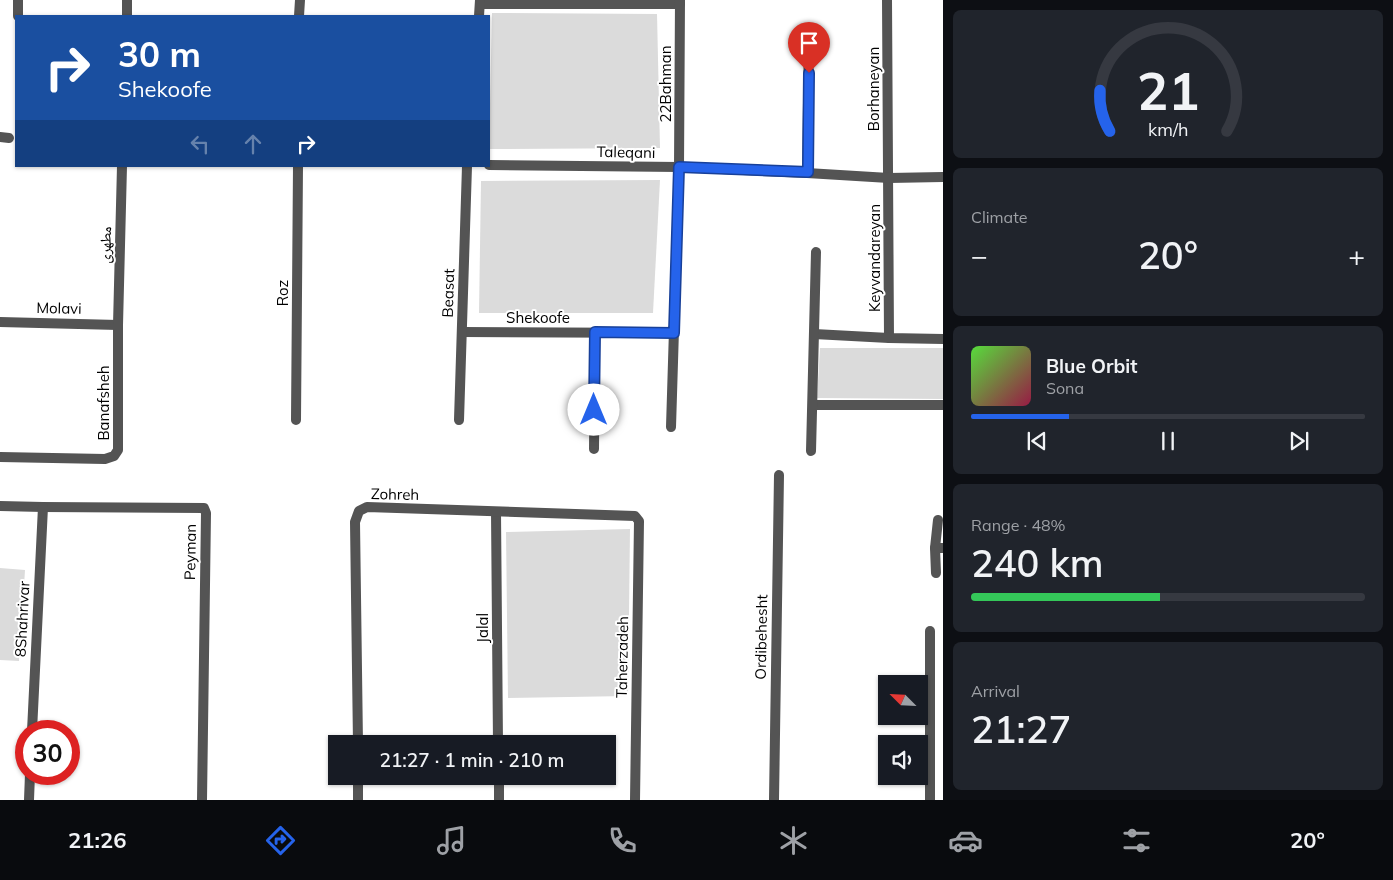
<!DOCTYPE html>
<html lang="en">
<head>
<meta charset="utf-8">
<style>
  :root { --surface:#171b24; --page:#20242c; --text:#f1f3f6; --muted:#9ea1a6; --line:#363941; --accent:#2563eb }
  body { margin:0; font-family:Mulish,"Noto Naskh Arabic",sans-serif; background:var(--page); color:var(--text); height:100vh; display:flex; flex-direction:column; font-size:19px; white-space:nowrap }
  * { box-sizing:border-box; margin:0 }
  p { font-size:16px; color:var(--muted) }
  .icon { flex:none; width:28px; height:28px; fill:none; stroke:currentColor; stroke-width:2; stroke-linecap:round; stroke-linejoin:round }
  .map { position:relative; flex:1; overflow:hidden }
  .details { display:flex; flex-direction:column; gap:10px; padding:10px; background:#0d0f14; width:450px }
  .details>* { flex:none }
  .banner { position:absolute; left:15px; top:15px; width:475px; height:152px; border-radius:0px; box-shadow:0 1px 4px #0004; background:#1a4fa0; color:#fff; overflow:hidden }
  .needle { width:32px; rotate:294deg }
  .fabs { position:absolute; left:878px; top:675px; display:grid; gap:10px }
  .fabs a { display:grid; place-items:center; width:50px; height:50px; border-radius:0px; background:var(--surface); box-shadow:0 1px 4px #0004; font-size:25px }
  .speed { position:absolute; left:15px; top:720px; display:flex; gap:10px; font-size:25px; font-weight:700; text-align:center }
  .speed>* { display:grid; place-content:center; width:65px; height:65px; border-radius:50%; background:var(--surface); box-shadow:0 1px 4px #0004; line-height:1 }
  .speed .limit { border:8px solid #d22; background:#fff; color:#111 }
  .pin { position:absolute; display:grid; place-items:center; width:42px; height:42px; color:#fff; margin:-51px -21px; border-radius:50% 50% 50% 0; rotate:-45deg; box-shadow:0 0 5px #0007 }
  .pin .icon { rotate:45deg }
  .me { position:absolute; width:55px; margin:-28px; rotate:0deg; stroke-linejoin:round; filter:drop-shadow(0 0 4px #0008) }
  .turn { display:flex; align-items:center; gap:18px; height:105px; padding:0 20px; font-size:22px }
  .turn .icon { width:65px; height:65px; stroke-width:2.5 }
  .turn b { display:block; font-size:35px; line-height:42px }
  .lanes { display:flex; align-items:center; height:48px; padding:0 20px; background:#0003; justify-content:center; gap:25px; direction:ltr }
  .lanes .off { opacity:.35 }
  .big { font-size:38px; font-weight:600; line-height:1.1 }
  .details .widget { flex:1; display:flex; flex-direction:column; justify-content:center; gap:8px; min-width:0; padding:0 18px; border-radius:8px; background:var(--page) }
  .details .dial { align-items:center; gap:0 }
  .dial svg { height:130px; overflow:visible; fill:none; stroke:var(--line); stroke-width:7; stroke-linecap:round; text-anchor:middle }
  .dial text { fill:var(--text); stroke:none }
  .song { display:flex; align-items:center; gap:15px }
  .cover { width:60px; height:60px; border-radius:8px; background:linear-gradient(135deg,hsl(110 70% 55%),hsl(340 70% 35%)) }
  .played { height:5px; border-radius:2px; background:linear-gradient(90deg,var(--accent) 25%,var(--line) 25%) }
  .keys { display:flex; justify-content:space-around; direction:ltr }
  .heat { display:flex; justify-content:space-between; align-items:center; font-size:28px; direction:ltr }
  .charge { height:8px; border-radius:4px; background:linear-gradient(90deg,#34c759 48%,var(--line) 0) }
  .trip { position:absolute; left:328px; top:735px; width:288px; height:50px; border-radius:0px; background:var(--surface); box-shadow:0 1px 4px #0004; font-weight:600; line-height:50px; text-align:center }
  .tabs { display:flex; height:80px; justify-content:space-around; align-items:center; background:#090b0e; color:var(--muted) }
  .tabs .icon { width:35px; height:35px }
  .tabs .active { color:var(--accent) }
  .tabs b { font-size:22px; color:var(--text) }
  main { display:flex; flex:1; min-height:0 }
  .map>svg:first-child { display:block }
  .green { fill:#dbdbdb }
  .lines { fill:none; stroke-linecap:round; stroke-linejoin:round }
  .minor { stroke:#545454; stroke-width:10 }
  .route-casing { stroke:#184099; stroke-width:12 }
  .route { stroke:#2563eb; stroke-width:9 }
  .labels { text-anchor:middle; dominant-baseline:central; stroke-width:4; stroke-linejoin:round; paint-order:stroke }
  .street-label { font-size:15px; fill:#000; stroke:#fff }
</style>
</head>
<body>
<main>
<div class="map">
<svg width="943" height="800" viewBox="0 0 943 800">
  <rect width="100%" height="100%" fill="#fff"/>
  <g class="green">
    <polygon points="492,13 657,14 660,148 489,149"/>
    <polygon points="660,180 653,313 479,313 481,181"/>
    <polygon points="820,348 943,348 943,399 817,398"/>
    <polygon points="630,529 628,696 508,698 506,532"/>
    <polygon points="0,568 25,570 19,661 0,660"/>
  </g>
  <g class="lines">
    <g class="minor">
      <polyline points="887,0 889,338"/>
      <polyline points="480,4 680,4"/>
      <polyline points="18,16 18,0"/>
      <polyline points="127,16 127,0"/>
      <polyline points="299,16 300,0"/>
      <polyline points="479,16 480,0"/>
      <polyline points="0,137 9,138"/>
      <polyline points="489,165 679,167 807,173 889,178 943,177"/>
      <polyline points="807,173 809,33"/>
      <polyline points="0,322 118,325"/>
      <polyline points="462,332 674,333"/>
      <polyline points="814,334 889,338 943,339"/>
      <polyline points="813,405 943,405"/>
      <polyline points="296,420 298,166"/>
      <polyline points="459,420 467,166"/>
      <polyline points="671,427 679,167 680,0"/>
      <polyline points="594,449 595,332"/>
      <polyline points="811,451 816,252"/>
      <polyline points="0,457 105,459 114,456 118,450 118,325 122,166"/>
      <polyline points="0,506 43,507 204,508 206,513 202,800"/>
      <polyline points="496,512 498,744"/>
      <polyline points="938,520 935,548 943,548"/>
      <polyline points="935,548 936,573"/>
      <polyline points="32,731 43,507"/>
      <polyline points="358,744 355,522 359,511 367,507 635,516 639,521 635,800"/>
      <polyline points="358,776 358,800"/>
      <polyline points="499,776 499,800"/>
      <polyline points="29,800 30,774"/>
      <polyline points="774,800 779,475"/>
      <polyline points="930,800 930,631"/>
    </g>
  </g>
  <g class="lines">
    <g class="route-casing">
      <polyline id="route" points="594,410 595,332 674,333 679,167 808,172 809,73"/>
    </g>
    <use href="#route" class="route"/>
  </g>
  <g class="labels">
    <g class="street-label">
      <text transform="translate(665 84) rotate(-90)">22Bahman</text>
      <text transform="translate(873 89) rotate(-90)">Borhaneyan</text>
      <text transform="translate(626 152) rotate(1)">Taleqani</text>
      <text transform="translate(105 245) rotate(-88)">مطهری</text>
      <text transform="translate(874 258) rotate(-90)">Keyvandareyan</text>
      <text transform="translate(282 293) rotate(-90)">Roz</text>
      <text transform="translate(448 293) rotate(-88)">Beasat</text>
      <text transform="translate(59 308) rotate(1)">Molavi</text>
      <text x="538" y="317">Shekoofe</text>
      <text transform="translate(103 403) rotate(-90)">Banafsheh</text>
      <text transform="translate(395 494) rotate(1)">Zohreh</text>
      <text transform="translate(190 552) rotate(-89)">Peyman</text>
      <text transform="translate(22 619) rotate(-87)">8Shahrivar</text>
      <text transform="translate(482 628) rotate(-90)">Jalal</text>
      <text transform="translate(761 637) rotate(-89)">Ordibehesht</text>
      <text transform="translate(622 657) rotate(-89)">Taherzadeh</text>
    </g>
  </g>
</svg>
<div class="fabs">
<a><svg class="needle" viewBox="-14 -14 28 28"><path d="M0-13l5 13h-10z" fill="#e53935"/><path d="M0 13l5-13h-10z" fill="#9ea1a6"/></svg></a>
<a><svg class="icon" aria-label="sound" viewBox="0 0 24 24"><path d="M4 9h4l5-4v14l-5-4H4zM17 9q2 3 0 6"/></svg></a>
</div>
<div class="speed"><div class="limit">30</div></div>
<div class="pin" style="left:809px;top:73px;background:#d93025"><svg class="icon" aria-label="arrive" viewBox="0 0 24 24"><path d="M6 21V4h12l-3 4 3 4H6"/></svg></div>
<svg class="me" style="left:594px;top:410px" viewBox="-20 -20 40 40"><circle r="19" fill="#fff"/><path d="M0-13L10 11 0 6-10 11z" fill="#2563eb"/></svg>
<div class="trip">21:27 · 1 min · 210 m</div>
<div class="banner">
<div class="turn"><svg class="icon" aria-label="right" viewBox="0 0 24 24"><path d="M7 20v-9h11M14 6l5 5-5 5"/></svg><div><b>30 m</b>Shekoofe</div></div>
<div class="lanes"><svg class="icon off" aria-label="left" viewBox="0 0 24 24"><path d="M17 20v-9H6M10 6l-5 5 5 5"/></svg><svg class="icon off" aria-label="ahead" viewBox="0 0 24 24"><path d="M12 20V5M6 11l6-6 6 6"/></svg><svg class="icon" aria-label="right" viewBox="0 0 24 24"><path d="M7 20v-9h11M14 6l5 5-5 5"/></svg></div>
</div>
</div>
<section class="details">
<div class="widget dial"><svg viewBox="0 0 100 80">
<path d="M14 69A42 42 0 1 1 86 69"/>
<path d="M14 69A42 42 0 0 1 8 44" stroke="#2563eb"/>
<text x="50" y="56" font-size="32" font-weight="700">21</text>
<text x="50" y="72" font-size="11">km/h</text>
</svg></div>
<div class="widget"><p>Climate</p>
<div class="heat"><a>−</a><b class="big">20°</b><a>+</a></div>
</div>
<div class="widget">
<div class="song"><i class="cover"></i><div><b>Blue Orbit</b><p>Sona</p></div></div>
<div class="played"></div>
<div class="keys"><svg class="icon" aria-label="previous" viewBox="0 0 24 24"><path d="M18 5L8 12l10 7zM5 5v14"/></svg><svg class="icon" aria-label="pause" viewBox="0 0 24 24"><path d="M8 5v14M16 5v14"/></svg><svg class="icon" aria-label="next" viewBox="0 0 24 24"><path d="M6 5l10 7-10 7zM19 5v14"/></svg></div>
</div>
<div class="widget"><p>Range · 48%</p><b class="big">240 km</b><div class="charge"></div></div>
<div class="widget"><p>Arrival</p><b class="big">21:27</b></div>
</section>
</main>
<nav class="tabs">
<b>21:26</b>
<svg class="icon active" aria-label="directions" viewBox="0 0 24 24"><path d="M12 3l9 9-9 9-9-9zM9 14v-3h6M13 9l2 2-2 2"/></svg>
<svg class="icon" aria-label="music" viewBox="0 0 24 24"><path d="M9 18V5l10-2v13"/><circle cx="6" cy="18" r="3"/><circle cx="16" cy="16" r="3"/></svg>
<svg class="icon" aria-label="phone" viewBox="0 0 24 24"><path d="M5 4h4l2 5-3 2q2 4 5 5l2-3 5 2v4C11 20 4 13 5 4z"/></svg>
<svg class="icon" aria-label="climate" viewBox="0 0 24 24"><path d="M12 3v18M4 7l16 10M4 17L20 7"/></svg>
<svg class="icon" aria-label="car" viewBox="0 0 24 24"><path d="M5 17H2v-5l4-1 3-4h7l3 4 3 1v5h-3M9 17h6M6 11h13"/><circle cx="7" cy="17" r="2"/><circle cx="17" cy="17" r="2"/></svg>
<svg class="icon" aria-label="filters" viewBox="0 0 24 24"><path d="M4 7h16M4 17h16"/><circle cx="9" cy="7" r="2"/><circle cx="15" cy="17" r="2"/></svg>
<b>20°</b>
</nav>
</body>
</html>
